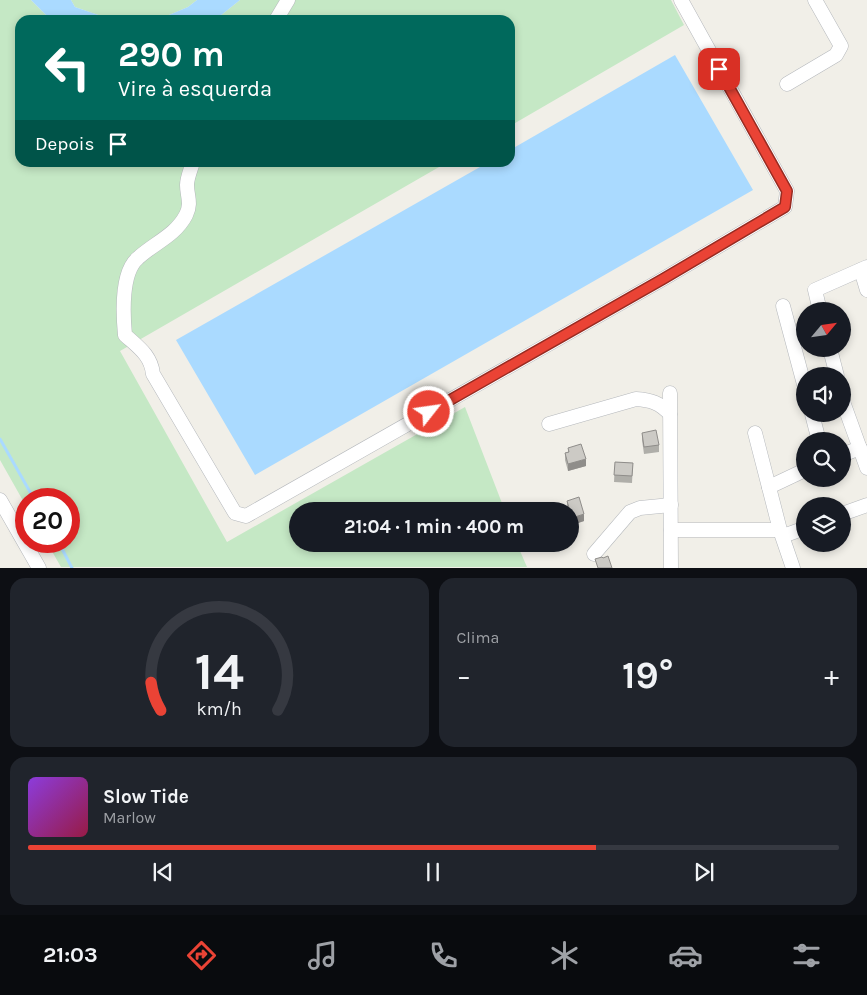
<!DOCTYPE html>
<html lang="pt">
<head>
<meta charset="utf-8">
<style>
  :root { --surface:#171b24; --page:#20242c; --text:#f1f3f6; --muted:#9ea1a6; --line:#363941; --accent:#ea4335 }
  body { margin:0; font-family:Karla,sans-serif; background:var(--page); color:var(--text); height:100vh; display:flex; flex-direction:column; font-size:19px; white-space:nowrap }
  * { box-sizing:border-box; margin:0 }
  p { font-size:16px; color:var(--muted) }
  .icon { flex:none; width:28px; height:28px; fill:none; stroke:currentColor; stroke-width:2; stroke-linecap:round; stroke-linejoin:round }
  .map { position:relative; height:568px; overflow:hidden }
  .drawer { display:flex; flex-direction:column; gap:10px; padding:10px; background:#0d0f14; flex:1 }
  .drawer>* { flex:none }
  .hud { position:absolute; left:15px; top:15px; width:500px; height:152px; border-radius:15px; box-shadow:0 2px 8px #0003; background:#00695c; color:#fff; overflow:hidden }
  .needle { width:32px; rotate:61deg }
  .controls { position:absolute; left:796px; top:302px; display:grid; gap:10px }
  .controls a { display:grid; place-items:center; width:55px; height:55px; border-radius:50%; background:var(--surface); box-shadow:0 2px 8px #0003; font-size:25px }
  .speed { position:absolute; left:15px; top:488px; display:flex; gap:10px; font-size:25px; font-weight:700; text-align:center }
  .speed>* { display:grid; place-content:center; width:65px; height:65px; border-radius:50%; background:var(--surface); box-shadow:0 2px 8px #0003; line-height:1 }
  .speed .limit { border:8px solid #d22; background:#fff; color:#111 }
  .pin { position:absolute; display:grid; place-items:center; width:42px; height:42px; color:#fff; margin:-21px; border-radius:10px; box-shadow:0 2px 8px #0006 }
  .me { position:absolute; width:55px; margin:-28px; rotate:60deg; stroke-linejoin:round; filter:drop-shadow(0 0 4px #0008) }
  .turn { display:flex; align-items:center; gap:18px; height:105px; padding:0 20px; font-size:22px }
  .turn .icon { width:65px; height:65px; stroke-width:2.5 }
  .turn b { display:block; font-size:35px; line-height:42px }
  .then { display:flex; align-items:center; height:48px; padding:0 20px; background:#0003; gap:10px; font-size:19px }
  .big { font-size:38px; font-weight:700; line-height:1.1 }
  .drawer .card { flex:1; display:flex; flex-direction:column; justify-content:center; gap:8px; min-width:0; padding:0 18px; border-radius:15px; background:var(--page) }
  .drawer .dial { align-items:center; gap:0 }
  .dial svg { height:130px; overflow:visible; fill:none; stroke:var(--line); stroke-width:7; stroke-linecap:round; text-anchor:middle }
  .dial text { fill:var(--text); stroke:none }
  .song { display:flex; align-items:center; gap:15px }
  .cover { width:60px; height:60px; border-radius:8px; background:linear-gradient(135deg,hsl(270 70% 55%),hsl(340 70% 35%)) }
  .played { height:5px; border-radius:2px; background:linear-gradient(90deg,var(--accent) 70%,var(--line) 70%) }
  .keys { display:flex; justify-content:space-around; direction:ltr }
  .heat { display:flex; justify-content:space-between; align-items:center; font-size:28px; direction:ltr }
  .drawer .tiles { flex:1; display:grid; gap:10px; grid-template-columns:1fr 1fr }
  .card:last-child { grid-column:span 2 }
  .trip { position:absolute; left:289px; top:502px; width:290px; height:50px; border-radius:25px; background:var(--surface); box-shadow:0 2px 8px #0003; font-weight:700; line-height:50px; text-align:center }
  .tabs { display:flex; height:80px; justify-content:space-around; align-items:center; background:#090b0e; color:var(--muted) }
  .tabs .icon { width:35px; height:35px }
  .tabs .active { color:var(--accent) }
  .tabs b { font-size:22px; color:var(--text) }
  .map>svg:first-child { display:block }
  .green { fill:#c5e8c5 }
  .water { fill:#aadaff }
  .lines { fill:none; stroke-linecap:round; stroke-linejoin:round }
  .stream { stroke:#aadaff; stroke-width:3 }
  .minor-casing { stroke:#b5b8bc; stroke-width:15 }
  .minor { stroke:#fff; stroke-width:14 }
  .wall { fill:#afaea9 }
  .shaded-wall { fill:#8f8d8a }
  .building { fill:#cccac5; stroke:#8f8d8a }
  .route-casing { stroke:#982c22; stroke-width:12 }
  .route { stroke:#ea4335; stroke-width:9 }
</style>
</head>
<body>
<div class="map">
<svg width="867" height="568" viewBox="0 0 867 568">
  <rect width="100%" height="100%" fill="#f1efe8"/>
  <g class="green">
    <polygon points="0,0 31,0 51,20 20,20 20,162 446,163 120,351 227,542 465,407 505,511 298,511 298,544 517,544 527,567 61,567 46,541 69,541 69,499 26,499 26,506 0,460"/>
    <polygon points="71,0 197,0 188,7 157,20 113,20 75,7"/>
    <polygon points="240,0 671,0 684,25 510,126 510,20 215,20"/>
  </g>
  <g class="water">
    <polygon points="31,0 71,0 75,7 113,20 51,20"/>
    <polygon points="197,0 240,0 215,20 157,20 188,7"/>
    <polygon points="675,55 753,190 255,475 176,340 487,163 510,162 510,150"/>
  </g>
  <g class="lines">
    <g class="stream">
      <polyline points="0,439 34,499"/>
      <polyline points="58,541 72,568"/>
    </g>
    <g class="minor-casing">
      <g id="minor">
        <polyline points="276,20 288,0"/>
        <polyline points="787,84 836,55 841,46 815,0"/>
        <path d="M193 162C191 169 187 178 187 185 187 196 192 203 186 215 175 236 154 243 138 258 121 272 123 314 125 335 138 347 151 355 153 374L235 513 246 516 663 279 785 207 787 191 681 0"/>
        <polyline points="861,270 867,290"/>
        <polyline points="783,306 805,388"/>
        <polyline points="820,311 815,290 867,267"/>
        <polyline points="830,349 837,376"/>
        <polyline points="670,393 671,568"/>
        <polyline points="842,399 867,468"/>
        <polyline points="812,414 819,441"/>
        <path d="M549 424 636 399C651 400 660 403 670 414"/>
        <polyline points="755,433 780,530 793,568"/>
        <polyline points="842,455 860,448"/>
        <polyline points="769,487 805,470"/>
        <polyline points="0,500 39,568"/>
        <polyline points="842,514 867,505"/>
        <polyline points="671,530 780,530"/>
        <polyline points="783,536 805,528"/>
        <polyline points="594,554 630,512 640,508 671,505"/>
      </g>
    </g>
    <use href="#minor" class="minor"/>
  </g>
  <g class="wall">
    <polygon points="642,433 659,445 659,452 644,454 642,440"/>
    <polygon points="568,448 586,466 568,471 565,460 565,453 568,452"/>
    <polygon points="615,462 633,463 632,483 614,482"/>
    <polygon points="567,501 584,521 572,525 570,518 570,511 568,511 567,508"/>
  </g>
  <g class="shaded-wall">
    <polygon points="586,459 586,466 568,471 568,464"/>
    <polygon points="584,514 584,521 572,525 572,518"/>
  </g>
  <g class="building">
    <polygon points="656,430 659,445 644,447 642,433"/>
    <polygon points="581,444 586,459 568,464 565,453 569,452 568,448"/>
    <polygon points="615,462 633,463 632,476 614,475"/>
    <polygon points="579,497 584,514 572,518 567,501"/>
    <polygon points="608,556 612,568 598,568 595,559 602,557 603,558"/>
  </g>
  <g class="lines">
    <g class="route-casing">
      <polyline id="route" points="429,412 663,279 785,207 787,191 719,69"/>
    </g>
    <use href="#route" class="route"/>
  </g>
</svg>
<div class="controls">
<a><svg class="needle" viewBox="-14 -14 28 28"><path d="M0-13l5 13h-10z" fill="#e53935"/><path d="M0 13l5-13h-10z" fill="#9ea1a6"/></svg></a>
<a><svg class="icon" aria-label="sound" viewBox="0 0 24 24"><path d="M4 9h4l5-4v14l-5-4H4zM17 9q2 3 0 6"/></svg></a>
<a><svg class="icon" aria-label="search" viewBox="0 0 24 24"><circle cx="10" cy="10" r="6"/><path d="M15 15l6 6"/></svg></a>
<a><svg class="icon" aria-label="layers" viewBox="0 0 24 24"><path d="M12 4l9 5-9 5-9-5zM3 14l9 5 9-5"/></svg></a>
</div>
<div class="speed"><div class="limit">20</div></div>
<div class="pin" style="left:719px;top:69px;background:#d93025"><svg class="icon" aria-label="arrive" viewBox="0 0 24 24"><path d="M6 21V4h12l-3 4 3 4H6"/></svg></div>
<svg class="me" style="left:429px;top:412px" viewBox="-20 -20 40 40"><circle r="17" fill="#ea4335" stroke="#fff" stroke-width="3"/><path d="M0-11L8 9 0 5-8 9z" fill="#fff"/></svg>
<div class="trip">21:04 · 1 min · 400 m</div>
<div class="hud">
<div class="turn"><svg class="icon" aria-label="left" viewBox="0 0 24 24"><path d="M17 20v-9H6M10 6l-5 5 5 5"/></svg><div><b>290 m</b>Vire à esquerda</div></div>
<div class="then">Depois<svg class="icon" aria-label="arrive" viewBox="0 0 24 24"><path d="M6 21V4h12l-3 4 3 4H6"/></svg></div>
</div>
</div>
<section class="drawer">
<div class="tiles">
<div class="card dial"><svg viewBox="0 0 100 80">
<path d="M14 69A42 42 0 1 1 86 69"/>
<path d="M14 69A42 42 0 0 1 8 52" stroke="#ea4335"/>
<text x="50" y="56" font-size="32" font-weight="700">14</text>
<text x="50" y="72" font-size="11">km/h</text>
</svg></div>
<div class="card"><p>Clima</p>
<div class="heat"><a>−</a><b class="big">19°</b><a>+</a></div>
</div>
<div class="card">
<div class="song"><i class="cover"></i><div><b>Slow Tide</b><p>Marlow</p></div></div>
<div class="played"></div>
<div class="keys"><svg class="icon" aria-label="previous" viewBox="0 0 24 24"><path d="M18 5L8 12l10 7zM5 5v14"/></svg><svg class="icon" aria-label="pause" viewBox="0 0 24 24"><path d="M8 5v14M16 5v14"/></svg><svg class="icon" aria-label="next" viewBox="0 0 24 24"><path d="M6 5l10 7-10 7zM19 5v14"/></svg></div>
</div>
</div>
</section>
<nav class="tabs">
<b>21:03</b>
<svg class="icon active" aria-label="directions" viewBox="0 0 24 24"><path d="M12 3l9 9-9 9-9-9zM9 14v-3h6M13 9l2 2-2 2"/></svg>
<svg class="icon" aria-label="music" viewBox="0 0 24 24"><path d="M9 18V5l10-2v13"/><circle cx="6" cy="18" r="3"/><circle cx="16" cy="16" r="3"/></svg>
<svg class="icon" aria-label="phone" viewBox="0 0 24 24"><path d="M5 4h4l2 5-3 2q2 4 5 5l2-3 5 2v4C11 20 4 13 5 4z"/></svg>
<svg class="icon" aria-label="climate" viewBox="0 0 24 24"><path d="M12 3v18M4 7l16 10M4 17L20 7"/></svg>
<svg class="icon" aria-label="car" viewBox="0 0 24 24"><path d="M5 17H2v-5l4-1 3-4h7l3 4 3 1v5h-3M9 17h6M6 11h13"/><circle cx="7" cy="17" r="2"/><circle cx="17" cy="17" r="2"/></svg>
<svg class="icon" aria-label="filters" viewBox="0 0 24 24"><path d="M4 7h16M4 17h16"/><circle cx="9" cy="7" r="2"/><circle cx="15" cy="17" r="2"/></svg>
</nav>
</body>
</html>
